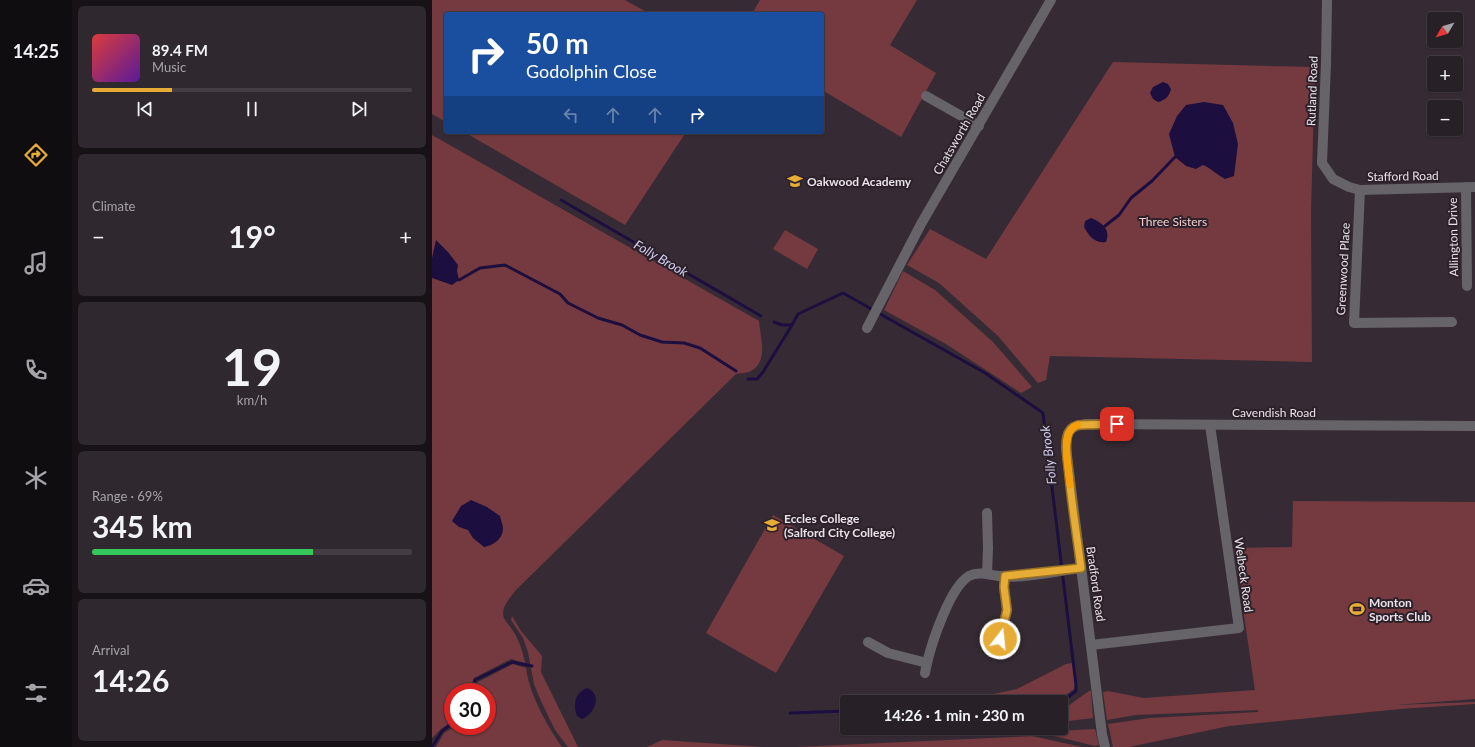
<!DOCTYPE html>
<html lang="en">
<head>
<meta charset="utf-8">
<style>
  :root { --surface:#282027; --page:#30282f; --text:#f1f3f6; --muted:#a5a3a7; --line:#443e44; --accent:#e7ac36 }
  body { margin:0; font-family:Lato,sans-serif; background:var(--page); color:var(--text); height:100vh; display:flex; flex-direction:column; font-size:15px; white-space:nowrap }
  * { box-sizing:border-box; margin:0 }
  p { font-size:13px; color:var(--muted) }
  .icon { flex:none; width:22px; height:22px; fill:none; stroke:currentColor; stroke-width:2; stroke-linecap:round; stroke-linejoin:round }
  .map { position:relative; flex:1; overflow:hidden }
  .panel { display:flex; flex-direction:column; gap:6px; padding:6px; background:#161215; width:360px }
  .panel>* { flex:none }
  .guide { position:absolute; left:12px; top:12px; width:380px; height:122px; border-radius:4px; box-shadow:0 1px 3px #0004,0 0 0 1px var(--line); background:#1a4fa0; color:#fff; overflow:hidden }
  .needle { width:26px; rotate:232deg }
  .fabs { position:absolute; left:995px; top:12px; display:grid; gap:8px }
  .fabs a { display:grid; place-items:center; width:36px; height:36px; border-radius:4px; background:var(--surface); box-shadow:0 1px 3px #0004,0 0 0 1px var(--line); font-size:20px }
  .speed { position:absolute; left:12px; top:683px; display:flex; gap:8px; font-size:20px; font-weight:700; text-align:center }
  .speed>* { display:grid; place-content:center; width:52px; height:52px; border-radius:50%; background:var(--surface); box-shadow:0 1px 3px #0004,0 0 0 1px var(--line); line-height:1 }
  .speed .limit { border:6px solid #d22; background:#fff; color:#111 }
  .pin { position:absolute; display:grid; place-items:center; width:34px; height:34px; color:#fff; margin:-17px; border-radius:8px; box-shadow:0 2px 6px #0006 }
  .me { position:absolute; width:44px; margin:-22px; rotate:16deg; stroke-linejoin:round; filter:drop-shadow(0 0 3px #0008) }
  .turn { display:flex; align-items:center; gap:14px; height:84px; padding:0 16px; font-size:18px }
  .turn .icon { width:52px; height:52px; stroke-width:2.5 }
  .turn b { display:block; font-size:28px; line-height:34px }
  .lanes { display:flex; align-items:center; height:38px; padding:0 16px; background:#0003; justify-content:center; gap:20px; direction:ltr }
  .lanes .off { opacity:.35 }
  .big { font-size:30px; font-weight:700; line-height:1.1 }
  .panel .card { flex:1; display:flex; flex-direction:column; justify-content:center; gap:6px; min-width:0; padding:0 14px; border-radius:6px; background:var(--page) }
  .panel .dial { align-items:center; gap:0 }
  .dial b { font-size:52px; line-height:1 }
  .song { display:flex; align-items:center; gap:12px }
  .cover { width:48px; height:48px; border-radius:6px; background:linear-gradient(135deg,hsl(0 70% 55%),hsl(270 70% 35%)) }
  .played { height:4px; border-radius:2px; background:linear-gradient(90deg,var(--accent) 25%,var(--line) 25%) }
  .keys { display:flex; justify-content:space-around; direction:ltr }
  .heat { display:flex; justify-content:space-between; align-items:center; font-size:22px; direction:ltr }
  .charge { height:6px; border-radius:3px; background:linear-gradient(90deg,#34c759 69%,var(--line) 0) }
  .trip { position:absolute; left:408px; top:695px; width:228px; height:40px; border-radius:4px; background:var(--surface); box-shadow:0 1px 3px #0004,0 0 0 1px var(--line); font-weight:700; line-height:40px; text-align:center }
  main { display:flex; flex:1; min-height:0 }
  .menu { display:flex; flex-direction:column; width:72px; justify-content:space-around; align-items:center; background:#100d10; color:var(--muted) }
  .menu .icon { width:28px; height:28px }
  .menu .current { color:var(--accent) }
  .menu b { font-size:18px; color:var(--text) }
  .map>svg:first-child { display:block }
  .green { fill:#753a3f }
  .water { fill:#1c0f40 }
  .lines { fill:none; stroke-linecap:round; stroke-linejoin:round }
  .stream { stroke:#1c0f40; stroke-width:3 }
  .minor { stroke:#666369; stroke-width:10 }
  .route-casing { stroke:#967023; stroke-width:10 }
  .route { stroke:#e7ac36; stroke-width:7 }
  .slow { stroke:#f59e0b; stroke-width:7 }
  .labels { text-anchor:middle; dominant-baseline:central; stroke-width:4; stroke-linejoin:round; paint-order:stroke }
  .street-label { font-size:12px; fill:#e8e1e7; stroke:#2c212a }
  .poi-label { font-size:12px; font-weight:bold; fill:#e8e1e7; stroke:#2c212a; text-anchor:start }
  .park-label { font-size:12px; fill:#f5cccd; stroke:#2c212a }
  .water-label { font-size:13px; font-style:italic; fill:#d3d0f2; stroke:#2c212a }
</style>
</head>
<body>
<main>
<nav class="menu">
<b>14:25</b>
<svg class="icon current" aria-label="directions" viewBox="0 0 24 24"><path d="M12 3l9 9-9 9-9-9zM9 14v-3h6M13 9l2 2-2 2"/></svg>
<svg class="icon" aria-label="music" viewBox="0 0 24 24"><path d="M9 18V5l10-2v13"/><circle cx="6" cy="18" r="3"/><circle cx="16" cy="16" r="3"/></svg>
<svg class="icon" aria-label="phone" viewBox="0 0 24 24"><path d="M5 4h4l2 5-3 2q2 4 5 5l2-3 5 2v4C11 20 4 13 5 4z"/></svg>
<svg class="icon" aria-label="climate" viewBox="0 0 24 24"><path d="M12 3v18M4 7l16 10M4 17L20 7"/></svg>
<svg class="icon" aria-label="car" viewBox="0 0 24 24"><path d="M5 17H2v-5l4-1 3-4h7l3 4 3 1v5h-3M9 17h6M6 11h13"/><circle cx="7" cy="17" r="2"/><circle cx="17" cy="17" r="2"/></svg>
<svg class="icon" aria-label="filters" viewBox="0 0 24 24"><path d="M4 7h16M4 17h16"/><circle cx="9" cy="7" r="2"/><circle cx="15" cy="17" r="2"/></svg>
</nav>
<section class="panel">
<div class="card">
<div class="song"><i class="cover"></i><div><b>89.4 FM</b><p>Music</p></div></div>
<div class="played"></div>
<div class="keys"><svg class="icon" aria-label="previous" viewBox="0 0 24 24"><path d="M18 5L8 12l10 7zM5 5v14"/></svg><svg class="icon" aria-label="pause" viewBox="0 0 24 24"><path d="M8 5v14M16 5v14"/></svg><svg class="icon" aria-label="next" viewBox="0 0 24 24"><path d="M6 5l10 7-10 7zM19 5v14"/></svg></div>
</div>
<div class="card"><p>Climate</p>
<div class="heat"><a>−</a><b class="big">19°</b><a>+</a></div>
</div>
<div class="card dial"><b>19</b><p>km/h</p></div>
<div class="card"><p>Range · 69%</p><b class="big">345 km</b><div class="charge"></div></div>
<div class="card"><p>Arrival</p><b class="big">14:26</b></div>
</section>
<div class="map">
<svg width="1043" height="747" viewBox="0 0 1043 747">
  <rect width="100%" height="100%" fill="#362b34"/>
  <g class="green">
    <polygon points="0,0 193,0 218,14 14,14 14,122 0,114"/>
    <polygon points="328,0 485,0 458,45 504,73 469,137 390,90 390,14 320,14"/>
    <polygon points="681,62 883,67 879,212 880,362 618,356 614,380 606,383 566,336 507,283 475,265 498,229 554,259"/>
    <polygon points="32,132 254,132 193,225"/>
    <path d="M0 135 327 321C328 337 337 361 319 371 315 373 308 373 304 374L84 590C78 598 68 608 72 618 74 622 78 626 81 631 87 640 91 652 93 663L79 659 42 678 36 692H21V720L8 730 0 738Z"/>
    <polygon points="353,230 386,249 375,269 341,249"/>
    <polygon points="471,271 503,290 561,342 600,387 589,393 514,344 452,310"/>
    <polygon points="861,501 1043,502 1043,699 963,705 1043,702 1043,704 968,709 797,726 697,747 681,747 676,724 718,718 826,712 826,710 704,715 675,720 671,692 676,691 712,698 823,690 802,548 860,547"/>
    <polygon points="341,515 412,556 344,673 274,633"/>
    <polygon points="80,616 89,631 110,656 109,672 146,747 136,747 123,730 108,699 102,684 96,652 91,638 79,620"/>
    <polygon points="641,663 643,685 642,689 635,694 524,702 585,689 634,664"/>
    <path d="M81 664 94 668C97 693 115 726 130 747H4L12 733 24 726H55V692H43L46 682Z"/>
    <polygon points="657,691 659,691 661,718 629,722 629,711"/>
    <polygon points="663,729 667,745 663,746 606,732"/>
    <polygon points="600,736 650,747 365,747"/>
    <polygon points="230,740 331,747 215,747"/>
  </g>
  <g class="water">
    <path d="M731 82 736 84 739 89C737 96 734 100 726 102L721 99 718 93 721 87Z"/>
    <path d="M772 102 791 105 801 123 806 144 802 176 793 179C785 175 779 168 771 165L764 169 754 166 743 157 737 134 745 116 754 105Z"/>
    <path d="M659 218C670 222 679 230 674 242 663 244 657 236 652 227L653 221Z"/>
    <polygon points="4,240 16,252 26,265 25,271 27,280 20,285 0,278 0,258"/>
    <path d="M39 500 55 507 68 516C69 520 71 525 71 529 71 539 60 546 52 547L41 538 36 530 27 527 20 521 29 506Z"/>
    <path d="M155 688C171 694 163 714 150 719L145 716C141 705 142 693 155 688Z"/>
  </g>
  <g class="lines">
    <g class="stream">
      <polyline points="129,200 329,316"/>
      <polyline points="673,226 687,215 699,198 720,181 743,157"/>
      <polyline points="27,280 48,268 73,265 128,294 136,303 166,318 190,325 208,335 230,342 252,343 268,348 304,371"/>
      <polyline points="342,322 350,325 360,325 366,314 411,293 553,373 611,413 644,685 644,691 635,698 551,702"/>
      <polyline points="316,379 325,379 331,372 360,325"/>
      <polyline points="39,692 43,680 80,662 100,666"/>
      <polyline points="358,713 415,711"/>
      <polyline points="0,747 10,731 21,723"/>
    </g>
    <g class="minor">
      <polyline points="895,0 894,63 890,163 901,179 917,187 928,190 1043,187"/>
      <polyline points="494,96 547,126"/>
      <polyline points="1034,187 1035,286"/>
      <polyline points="928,190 922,323 1020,322"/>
      <polyline points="435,328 489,224 619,0"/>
      <polyline points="555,513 556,548 555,574"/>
      <polyline points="568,639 575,610 572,587 573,576"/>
      <path d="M436 642 456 653 495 663C500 642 518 587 537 576 547 571 557 575 567 576 589 579 626 571 649 568"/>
      <polyline points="659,645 807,628 778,425"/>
      <polyline points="493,673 495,663"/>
      <path d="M673 747 670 734 634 448C634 432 637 426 654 424L1043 426"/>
    </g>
  </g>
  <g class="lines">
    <g class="route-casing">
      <path id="route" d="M568 639 575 610 572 587 573 576 649 568C645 537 640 506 637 475 636 463 633 450 635 438 636 431 639 427 646 425L685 424"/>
    </g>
    <use href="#route" class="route"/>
    <path class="slow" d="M638 485C637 470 627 430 646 425"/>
  </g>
  <defs>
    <g id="school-bare" transform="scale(1.2)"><path d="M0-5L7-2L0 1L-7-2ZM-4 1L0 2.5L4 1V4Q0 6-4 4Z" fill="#e7ac36" stroke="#2c212a" stroke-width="2.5" paint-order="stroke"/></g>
    <g id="university-bare" transform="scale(1.2)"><path d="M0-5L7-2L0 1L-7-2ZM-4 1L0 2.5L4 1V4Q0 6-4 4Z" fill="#e7ac36" stroke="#2c212a" stroke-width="2.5" paint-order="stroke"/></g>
    <g id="stadium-bare" transform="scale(1.2)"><path d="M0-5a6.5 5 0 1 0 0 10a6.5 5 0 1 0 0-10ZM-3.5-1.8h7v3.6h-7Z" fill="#e7ac36" stroke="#2c212a" stroke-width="2.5" paint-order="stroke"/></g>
  </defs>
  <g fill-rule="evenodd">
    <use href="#school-bare" x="363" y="181"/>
    <use href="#university-bare" x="340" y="525"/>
    <use href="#stadium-bare" x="925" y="609"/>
  </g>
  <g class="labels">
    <g class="street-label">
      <text transform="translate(880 91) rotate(-88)">Rutland Road</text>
      <text transform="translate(527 134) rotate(-60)">Chatsworth Road</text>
      <text transform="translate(971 176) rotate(-1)">Stafford Road</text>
      <text transform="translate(1021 237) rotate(-91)">Allington Drive</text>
      <text transform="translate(911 269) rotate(-87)">Greenwood Place</text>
      <text x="842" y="412">Cavendish Road</text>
      <text transform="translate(812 575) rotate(82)">Welbeck Road</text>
      <text transform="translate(664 584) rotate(82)">Bradford Road</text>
    </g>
    <g class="poi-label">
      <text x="375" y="181">Oakwood Academy</text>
      <text x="352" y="518">Eccles College<tspan x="352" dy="14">(Salford City College)</tspan></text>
      <text x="937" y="602">Monton<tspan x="937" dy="14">Sports Club</tspan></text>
    </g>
    <g class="park-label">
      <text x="741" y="221">Three Sisters</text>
    </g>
    <g class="water-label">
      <text transform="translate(229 258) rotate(30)">Folly Brook</text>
      <text transform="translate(616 455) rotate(-97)">Folly Brook</text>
    </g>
  </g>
</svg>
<div class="fabs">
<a><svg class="needle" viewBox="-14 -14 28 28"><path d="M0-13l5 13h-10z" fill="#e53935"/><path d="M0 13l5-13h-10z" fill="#a5a3a7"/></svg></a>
<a>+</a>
<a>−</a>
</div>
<div class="speed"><div class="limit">30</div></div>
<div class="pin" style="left:685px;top:424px;background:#d93025"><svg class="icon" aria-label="arrive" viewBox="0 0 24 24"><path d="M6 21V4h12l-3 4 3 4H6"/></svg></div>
<svg class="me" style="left:568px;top:639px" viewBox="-20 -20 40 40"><circle r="17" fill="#e7ac36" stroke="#fff" stroke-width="3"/><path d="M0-11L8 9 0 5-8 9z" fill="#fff"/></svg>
<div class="trip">14:26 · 1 min · 230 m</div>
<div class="guide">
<div class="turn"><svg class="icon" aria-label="right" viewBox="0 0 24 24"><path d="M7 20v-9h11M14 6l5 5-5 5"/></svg><div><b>50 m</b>Godolphin Close</div></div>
<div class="lanes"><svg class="icon off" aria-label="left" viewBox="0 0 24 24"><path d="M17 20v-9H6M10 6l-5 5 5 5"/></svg><svg class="icon off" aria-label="ahead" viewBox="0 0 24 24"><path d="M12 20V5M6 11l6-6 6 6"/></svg><svg class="icon off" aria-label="ahead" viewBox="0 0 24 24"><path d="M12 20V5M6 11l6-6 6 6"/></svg><svg class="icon" aria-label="right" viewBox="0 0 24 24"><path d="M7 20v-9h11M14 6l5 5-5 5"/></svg></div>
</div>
</div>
</main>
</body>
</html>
